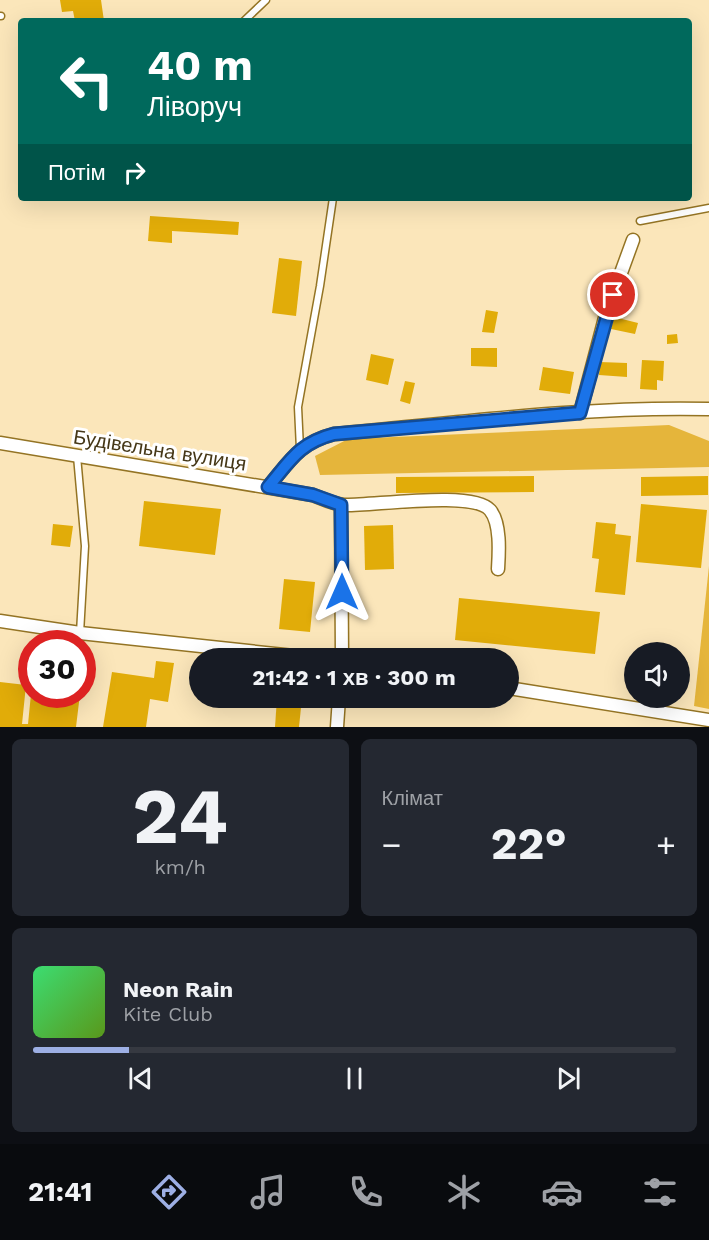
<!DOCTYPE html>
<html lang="uk">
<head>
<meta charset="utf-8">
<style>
  :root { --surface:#171b24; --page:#242831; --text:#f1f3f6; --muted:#9ea1a6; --line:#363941; --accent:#9dafe4 }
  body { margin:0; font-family:"Work Sans",sans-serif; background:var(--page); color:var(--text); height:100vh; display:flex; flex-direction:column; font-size:22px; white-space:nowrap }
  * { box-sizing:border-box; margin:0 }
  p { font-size:20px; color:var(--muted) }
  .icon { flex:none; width:33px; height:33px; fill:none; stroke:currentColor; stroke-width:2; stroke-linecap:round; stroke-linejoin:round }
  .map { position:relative; height:727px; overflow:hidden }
  .details { display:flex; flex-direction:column; gap:12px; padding:12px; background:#0d0f14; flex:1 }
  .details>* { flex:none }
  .hud { position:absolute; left:18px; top:18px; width:674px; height:183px; border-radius:6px; box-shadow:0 6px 24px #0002; background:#00695c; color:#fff; overflow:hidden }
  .tools { position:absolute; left:624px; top:642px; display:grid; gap:12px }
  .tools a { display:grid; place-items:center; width:66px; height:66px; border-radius:50%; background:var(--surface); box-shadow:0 6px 24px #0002; font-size:30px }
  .speed { position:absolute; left:18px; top:630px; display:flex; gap:12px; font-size:30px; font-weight:700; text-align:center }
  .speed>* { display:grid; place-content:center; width:78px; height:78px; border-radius:50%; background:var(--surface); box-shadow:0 6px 24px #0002; line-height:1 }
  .speed .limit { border:9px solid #d22; background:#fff; color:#111 }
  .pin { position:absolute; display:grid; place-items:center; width:51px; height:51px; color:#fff; margin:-26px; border:3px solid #fff; border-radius:50%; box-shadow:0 2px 6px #0007 }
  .me { position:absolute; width:66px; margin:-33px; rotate:0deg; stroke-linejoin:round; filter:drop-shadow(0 0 4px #0008) }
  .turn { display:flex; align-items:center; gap:21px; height:126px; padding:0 30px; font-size:27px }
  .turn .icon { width:78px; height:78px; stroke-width:2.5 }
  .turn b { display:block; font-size:42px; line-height:51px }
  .then { display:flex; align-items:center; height:57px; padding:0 30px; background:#0003; gap:12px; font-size:22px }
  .big { font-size:45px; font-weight:700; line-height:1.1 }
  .details .tile { flex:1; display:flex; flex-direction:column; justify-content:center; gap:9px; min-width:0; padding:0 21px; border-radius:9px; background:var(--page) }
  .details .dial { align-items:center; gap:0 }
  .dial b { font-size:78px; line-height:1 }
  .song { display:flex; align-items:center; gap:18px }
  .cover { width:72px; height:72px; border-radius:9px; background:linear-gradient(135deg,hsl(140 70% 55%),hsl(90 70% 35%)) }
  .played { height:6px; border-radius:3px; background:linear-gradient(90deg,var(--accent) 15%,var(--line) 15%) }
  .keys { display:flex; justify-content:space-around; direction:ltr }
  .heat { display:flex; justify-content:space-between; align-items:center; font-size:33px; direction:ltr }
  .details .tiles { flex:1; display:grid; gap:12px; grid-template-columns:1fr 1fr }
  .tile:last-child { grid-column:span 2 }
  .trip { position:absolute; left:189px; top:648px; width:330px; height:60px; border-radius:30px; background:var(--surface); box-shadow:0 6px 24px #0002; font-weight:700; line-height:60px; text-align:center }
  .tab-bar { display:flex; height:96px; justify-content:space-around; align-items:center; background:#090b0e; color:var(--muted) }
  .tab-bar .icon { width:42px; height:42px }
  .tab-bar .on { color:var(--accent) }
  .tab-bar b { font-size:27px; color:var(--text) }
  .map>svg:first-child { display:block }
  .green { fill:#e5b53b }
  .building { fill:#e1ac09 }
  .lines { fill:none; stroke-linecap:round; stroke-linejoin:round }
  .lane-casing { stroke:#947424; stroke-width:9 }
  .street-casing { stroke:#947424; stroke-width:15 }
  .lane { stroke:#fff; stroke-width:6 }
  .street { stroke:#fff; stroke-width:12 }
  .route-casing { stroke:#114b97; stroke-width:15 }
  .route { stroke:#1a73e8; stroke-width:10 }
  .labels { text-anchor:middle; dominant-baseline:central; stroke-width:6; stroke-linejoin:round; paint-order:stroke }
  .street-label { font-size:20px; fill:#453717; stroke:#fff }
</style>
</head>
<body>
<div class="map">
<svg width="709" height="727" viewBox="0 0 709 727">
  <rect width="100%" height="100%" fill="#fbe6ba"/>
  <g class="green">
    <polygon points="669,425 709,441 709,467 320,475 315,456 348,439"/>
    <polygon points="709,566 709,709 694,706"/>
  </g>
  <g class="building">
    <polygon points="60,0 101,0 104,21 75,21 73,11 62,12"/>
    <polygon points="150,216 239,222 238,235 172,231 172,243 148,241"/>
    <polygon points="279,258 302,261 296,316 272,313"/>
    <polygon points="486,310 498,312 494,333 482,332"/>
    <polygon points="614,317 638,323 635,334 611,329"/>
    <polygon points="677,334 678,343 667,344 667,335"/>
    <polygon points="471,348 497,348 497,367 471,366"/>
    <polygon points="371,354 394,359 388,385 366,380"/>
    <polygon points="642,360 664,361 663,381 657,380 657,390 640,389"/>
    <polygon points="600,362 627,363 627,377 599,375"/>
    <polygon points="543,367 574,372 570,394 539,390"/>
    <polygon points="405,381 415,383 410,404 400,401"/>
    <polygon points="534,476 534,492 396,493 396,477"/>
    <polygon points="708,476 708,495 641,496 641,477"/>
    <polygon points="144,501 221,509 215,555 139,546"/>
    <polygon points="641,504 707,510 701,568 636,562"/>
    <polygon points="596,522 616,524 615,534 631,536 625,595 595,592 599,559 592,558"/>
    <polygon points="53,524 73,526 70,547 51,545"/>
    <polygon points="393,525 394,569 365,570 364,526"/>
    <polygon points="284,579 315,582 310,632 279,629"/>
    <polygon points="459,598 600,612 595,654 455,640"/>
    <polygon points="156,661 174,663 168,702 150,699 146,727 103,727 112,672 154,678"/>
    <polygon points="0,682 26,685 22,724 28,724 31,694 80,694 76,727 0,727"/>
    <polygon points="277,698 302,698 299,727 275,727"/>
  </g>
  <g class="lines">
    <g class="lane-casing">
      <g id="lane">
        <polyline points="0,16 1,16"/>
        <polyline points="244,21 266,0"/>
        <polyline points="640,221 709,208"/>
        <polyline points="300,449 298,407 320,286 333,198"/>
        <polyline points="77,456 85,546 80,633"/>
      </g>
    </g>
    <g class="street-casing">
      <g id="street">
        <polyline points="580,413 606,314 633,240"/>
        <path d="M0 443 313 495C323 499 333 504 344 505 372 506 473 490 490 510 501 523 499 553 498 569"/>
        <path d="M268 487C290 461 299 443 334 434 458 423 584 406 709 409"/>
        <polyline points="341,505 342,658"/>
        <polyline points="0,621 80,633 313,658"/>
        <polyline points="508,688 709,720"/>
        <polyline points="337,727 339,698"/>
      </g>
    </g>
    <use href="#lane" class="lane"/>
    <use href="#street" class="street"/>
  </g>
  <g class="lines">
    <g class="route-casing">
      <path id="route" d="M342 592 341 505 313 495 268 487C290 461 299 443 334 434L580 413 613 295"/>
    </g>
    <use href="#route" class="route"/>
  </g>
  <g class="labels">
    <g class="street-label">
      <text transform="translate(160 450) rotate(9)">Будівельна вулиця</text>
    </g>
  </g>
</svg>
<div class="tools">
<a><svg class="icon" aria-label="sound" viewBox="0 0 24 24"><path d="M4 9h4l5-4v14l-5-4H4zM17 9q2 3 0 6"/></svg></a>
</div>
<div class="speed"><div class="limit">30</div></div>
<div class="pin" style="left:613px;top:295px;background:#d93025"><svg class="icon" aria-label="arrive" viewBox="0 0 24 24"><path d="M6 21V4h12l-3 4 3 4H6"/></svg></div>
<svg class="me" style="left:342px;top:592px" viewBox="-20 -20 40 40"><path d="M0-17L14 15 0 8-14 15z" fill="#1a73e8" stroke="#fff" stroke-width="4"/></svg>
<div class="trip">21:42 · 1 хв · 300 m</div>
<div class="hud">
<div class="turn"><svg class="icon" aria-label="left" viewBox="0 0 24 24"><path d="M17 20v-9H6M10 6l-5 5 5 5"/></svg><div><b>40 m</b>Ліворуч</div></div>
<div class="then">Потім<svg class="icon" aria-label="right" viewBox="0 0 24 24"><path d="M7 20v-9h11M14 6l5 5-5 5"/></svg></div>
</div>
</div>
<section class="details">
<div class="tiles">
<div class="tile dial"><b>24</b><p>km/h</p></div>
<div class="tile"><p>Клімат</p>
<div class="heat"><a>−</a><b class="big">22°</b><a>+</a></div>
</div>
<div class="tile">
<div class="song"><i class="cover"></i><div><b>Neon Rain</b><p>Kite Club</p></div></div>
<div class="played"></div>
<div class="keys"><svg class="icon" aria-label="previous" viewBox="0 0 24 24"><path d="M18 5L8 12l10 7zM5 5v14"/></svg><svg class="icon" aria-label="pause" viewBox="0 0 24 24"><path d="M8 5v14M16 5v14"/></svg><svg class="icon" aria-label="next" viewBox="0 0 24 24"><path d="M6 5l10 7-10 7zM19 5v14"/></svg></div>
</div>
</div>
</section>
<nav class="tab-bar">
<b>21:41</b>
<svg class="icon on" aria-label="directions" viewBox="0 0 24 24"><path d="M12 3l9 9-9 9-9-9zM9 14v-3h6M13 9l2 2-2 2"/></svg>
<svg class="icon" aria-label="music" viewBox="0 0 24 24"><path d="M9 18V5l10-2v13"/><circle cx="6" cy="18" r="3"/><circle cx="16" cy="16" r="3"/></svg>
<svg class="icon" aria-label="phone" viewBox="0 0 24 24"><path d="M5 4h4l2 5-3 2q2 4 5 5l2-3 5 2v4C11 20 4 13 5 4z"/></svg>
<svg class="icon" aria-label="climate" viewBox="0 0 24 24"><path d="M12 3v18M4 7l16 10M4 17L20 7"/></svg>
<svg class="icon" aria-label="car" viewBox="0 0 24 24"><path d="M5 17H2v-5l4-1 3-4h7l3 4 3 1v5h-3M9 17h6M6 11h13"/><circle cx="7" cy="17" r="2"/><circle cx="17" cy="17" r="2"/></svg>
<svg class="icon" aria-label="filters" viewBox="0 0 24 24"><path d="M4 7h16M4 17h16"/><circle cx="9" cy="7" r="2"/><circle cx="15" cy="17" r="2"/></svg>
</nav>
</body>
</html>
